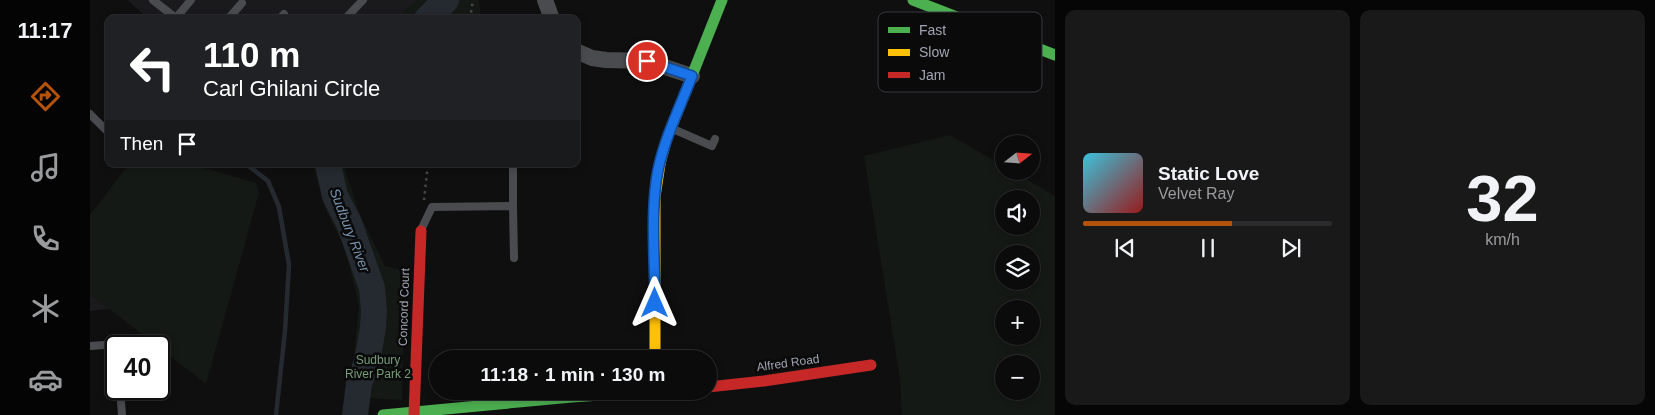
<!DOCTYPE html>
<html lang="en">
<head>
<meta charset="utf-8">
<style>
  :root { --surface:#0b0b0c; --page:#19191a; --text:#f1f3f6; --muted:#9a9b9d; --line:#2b2b2d; --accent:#b45309 }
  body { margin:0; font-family:Arial,sans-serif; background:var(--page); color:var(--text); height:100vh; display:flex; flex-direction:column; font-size:19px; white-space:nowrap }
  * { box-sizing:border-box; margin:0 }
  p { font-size:16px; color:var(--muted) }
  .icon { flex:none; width:28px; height:28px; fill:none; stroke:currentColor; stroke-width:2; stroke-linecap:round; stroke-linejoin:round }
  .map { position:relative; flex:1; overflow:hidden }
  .drawer { display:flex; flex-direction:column; gap:10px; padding:10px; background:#060607; width:600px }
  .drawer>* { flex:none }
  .banner { position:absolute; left:15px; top:15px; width:475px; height:152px; border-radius:10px; box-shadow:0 2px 8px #0003,0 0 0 1px var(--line); background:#202124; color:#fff; overflow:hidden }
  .needle { width:32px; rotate:73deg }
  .controls { position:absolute; left:905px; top:135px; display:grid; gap:10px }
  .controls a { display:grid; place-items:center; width:45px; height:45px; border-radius:50%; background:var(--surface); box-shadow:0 2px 8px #0003,0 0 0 1px var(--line); font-size:25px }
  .speed { position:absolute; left:15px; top:335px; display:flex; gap:10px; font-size:25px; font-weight:700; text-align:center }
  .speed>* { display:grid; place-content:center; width:65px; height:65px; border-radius:50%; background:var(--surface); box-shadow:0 2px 8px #0003,0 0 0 1px var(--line); line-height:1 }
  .speed .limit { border:2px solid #111; border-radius:8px; background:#fff; color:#111 }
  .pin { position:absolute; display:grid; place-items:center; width:42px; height:42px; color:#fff; margin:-21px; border:2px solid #fff; border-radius:50%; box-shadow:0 1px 5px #0007 }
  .me { position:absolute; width:55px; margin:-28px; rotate:0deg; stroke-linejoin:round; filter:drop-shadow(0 0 4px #0008) }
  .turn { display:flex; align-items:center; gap:18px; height:105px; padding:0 15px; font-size:22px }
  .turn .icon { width:65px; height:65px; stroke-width:2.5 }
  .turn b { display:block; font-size:35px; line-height:42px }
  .then { display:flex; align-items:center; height:48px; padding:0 15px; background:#0003; gap:10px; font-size:19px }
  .drawer .card { flex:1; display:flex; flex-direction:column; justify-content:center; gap:8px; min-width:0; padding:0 18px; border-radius:10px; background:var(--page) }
  .drawer .dial { align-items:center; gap:0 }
  .dial b { font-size:65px; line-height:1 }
  .song { display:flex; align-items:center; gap:15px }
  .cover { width:60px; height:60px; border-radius:8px; background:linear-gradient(135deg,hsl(190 70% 55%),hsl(0 70% 35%)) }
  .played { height:5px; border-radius:2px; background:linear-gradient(90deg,var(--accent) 60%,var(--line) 60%) }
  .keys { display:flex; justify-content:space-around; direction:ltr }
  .drawer .tiles { flex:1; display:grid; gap:10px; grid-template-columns:repeat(2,1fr) }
  .trip { position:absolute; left:339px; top:350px; width:288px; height:50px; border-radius:25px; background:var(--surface); box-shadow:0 2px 8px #0003,0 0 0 1px var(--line); font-weight:800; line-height:50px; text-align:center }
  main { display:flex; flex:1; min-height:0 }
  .dock { display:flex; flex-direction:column; width:90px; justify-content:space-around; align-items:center; background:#040405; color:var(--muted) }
  .dock .icon { width:35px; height:35px }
  .dock .selected { color:var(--accent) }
  .dock b { font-size:22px; color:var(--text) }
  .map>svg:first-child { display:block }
  .built { fill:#1a1a1c }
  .green { fill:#141915; fill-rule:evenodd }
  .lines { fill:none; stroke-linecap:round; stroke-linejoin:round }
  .stream { stroke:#242a30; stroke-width:4.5 }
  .river { stroke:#242a30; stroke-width:26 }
  .path { stroke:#45474a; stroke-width:2.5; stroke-dasharray:2.5 4; stroke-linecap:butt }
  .lane { stroke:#4a4b4f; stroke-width:8 }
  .street { stroke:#4a4b4f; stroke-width:16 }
  .fast { stroke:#4caf50; stroke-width:11 }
  .slow { stroke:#ffc107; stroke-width:11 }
  .jam { stroke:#c62828; stroke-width:11 }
  .route-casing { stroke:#114b97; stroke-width:12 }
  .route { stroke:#1a73e8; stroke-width:9 }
  .labels { text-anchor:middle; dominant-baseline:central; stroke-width:5; stroke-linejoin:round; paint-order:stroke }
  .street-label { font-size:12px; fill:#a0a5b1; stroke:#0a0a0b }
  .park-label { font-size:12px; fill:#779c79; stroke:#0a0a0b }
  .water-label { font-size:14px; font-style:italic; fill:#7692ad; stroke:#0a0a0b }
  .key { fill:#0a0a0b; stroke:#37383d; stroke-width:1 }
  .key-label { font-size:14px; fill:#a0a5b1 }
</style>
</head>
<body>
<main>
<nav class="dock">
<b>11:17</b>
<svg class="icon selected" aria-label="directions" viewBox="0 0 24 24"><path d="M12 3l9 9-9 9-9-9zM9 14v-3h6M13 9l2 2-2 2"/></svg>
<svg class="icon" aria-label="music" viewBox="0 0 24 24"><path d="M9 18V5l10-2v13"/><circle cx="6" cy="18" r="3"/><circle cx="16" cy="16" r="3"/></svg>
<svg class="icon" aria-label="phone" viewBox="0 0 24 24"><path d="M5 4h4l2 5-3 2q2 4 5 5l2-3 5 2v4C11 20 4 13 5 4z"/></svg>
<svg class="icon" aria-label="climate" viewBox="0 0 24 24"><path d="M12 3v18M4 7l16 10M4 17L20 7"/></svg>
<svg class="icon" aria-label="car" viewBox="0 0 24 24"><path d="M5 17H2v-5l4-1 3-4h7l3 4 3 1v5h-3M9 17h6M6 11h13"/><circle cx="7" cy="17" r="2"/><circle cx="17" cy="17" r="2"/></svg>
</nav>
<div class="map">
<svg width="965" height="415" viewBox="0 0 965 415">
  <rect width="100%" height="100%" fill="#0f0f10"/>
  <g class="built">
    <polygon points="37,0 327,0 307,19 59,19"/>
    <polygon points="0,294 20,309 0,311"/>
  </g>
  <g class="green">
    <polygon points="327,0 389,0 391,19 307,19"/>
    <path d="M860 135 914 166V171H922L965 196V415H812L810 379 774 156ZM914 199H941V226H914ZM914 254H941V281H914ZM914 309H941V336H914ZM914 364H941V391H914Z"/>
    <polygon points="39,164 101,164 166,183 169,193 116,384 0,294 0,215"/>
    <polygon points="223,164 253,164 270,215 295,266 315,271 312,400 260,397 269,305 255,248 236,210"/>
  </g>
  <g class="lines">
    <polyline class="stream" points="156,164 178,181 189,207 199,265 195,331 186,415"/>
    <g class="river">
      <polyline points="337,19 356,0"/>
      <polyline points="238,164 245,196 259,223 282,288 284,311 283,328 277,361 269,384 265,415"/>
    </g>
    <g class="path">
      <polyline points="380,19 383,0"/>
      <polyline points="334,200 338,164"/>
    </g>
    <g class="lane">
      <polyline points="63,0 87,19"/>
      <polyline points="86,18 101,0"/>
      <polyline points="138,19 152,3"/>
      <polyline points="189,19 194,14"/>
      <polyline points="255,19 273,0"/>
      <polyline points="0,114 19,133"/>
      <polyline points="583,129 622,146 625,139"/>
      <polyline points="423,206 423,164"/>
      <polyline points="331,230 342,207 423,206 424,258"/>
      <polyline points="0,346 27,344 27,346"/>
      <polyline points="30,389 32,415"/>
    </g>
    <g class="street">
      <polyline points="455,0 462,19"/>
      <polyline points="486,51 502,58 516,60 557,61 602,76"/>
    </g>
    <g class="fast">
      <polyline points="823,0 965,55"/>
      <polyline points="570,164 576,141 632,0"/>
      <polyline points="293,415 482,397 568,391"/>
    </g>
    <polyline class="slow" points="565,359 565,197 570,164"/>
    <g class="jam">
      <polyline points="618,387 674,381 781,365"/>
      <polyline points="324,415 331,231"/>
    </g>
  </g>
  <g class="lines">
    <g class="route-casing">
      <path id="route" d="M557 61 602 76C590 107 575 137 568 170 560 209 565 262 565 303"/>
    </g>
    <use href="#route" class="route"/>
  </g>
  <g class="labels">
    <g class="street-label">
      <text transform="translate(314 307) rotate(-88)">Concord Court</text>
      <text transform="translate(698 363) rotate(-8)">Alfred Road</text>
    </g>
    <g class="park-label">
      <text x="288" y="360">Sudbury<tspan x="288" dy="14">River Park 2</tspan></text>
    </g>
    <g class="water-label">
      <text transform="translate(260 230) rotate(69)">Sudbury River</text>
    </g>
  </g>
  <rect x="788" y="12" width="164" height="80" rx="8" class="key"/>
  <rect x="798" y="27" width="22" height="6" fill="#4caf50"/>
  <rect x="798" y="49" width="22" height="7" fill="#ffc107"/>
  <rect x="798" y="72" width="22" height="6" fill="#c62828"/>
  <g class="key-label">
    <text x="829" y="35">Fast</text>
    <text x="829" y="57">Slow</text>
    <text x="829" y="80">Jam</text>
  </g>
</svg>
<div class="controls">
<a><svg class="needle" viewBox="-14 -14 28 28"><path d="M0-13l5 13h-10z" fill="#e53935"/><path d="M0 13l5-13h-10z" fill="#9a9b9d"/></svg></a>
<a><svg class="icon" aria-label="sound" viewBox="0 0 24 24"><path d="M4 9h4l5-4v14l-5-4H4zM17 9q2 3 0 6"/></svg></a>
<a><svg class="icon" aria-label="layers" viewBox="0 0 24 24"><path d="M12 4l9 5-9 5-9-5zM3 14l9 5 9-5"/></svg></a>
<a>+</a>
<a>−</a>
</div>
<div class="speed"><div class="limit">40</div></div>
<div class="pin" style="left:557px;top:61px;background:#d93025"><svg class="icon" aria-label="arrive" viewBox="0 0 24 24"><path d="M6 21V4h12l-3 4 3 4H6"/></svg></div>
<svg class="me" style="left:565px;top:303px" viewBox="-20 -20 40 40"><path d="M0-17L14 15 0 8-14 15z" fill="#1a73e8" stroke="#fff" stroke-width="4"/></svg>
<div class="trip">11:18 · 1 min · 130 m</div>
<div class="banner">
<div class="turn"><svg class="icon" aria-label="left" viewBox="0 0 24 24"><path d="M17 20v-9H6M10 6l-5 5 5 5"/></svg><div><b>110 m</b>Carl Ghilani Circle</div></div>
<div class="then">Then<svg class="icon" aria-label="arrive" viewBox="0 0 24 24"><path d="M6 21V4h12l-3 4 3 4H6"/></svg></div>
</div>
</div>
<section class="drawer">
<div class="tiles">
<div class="card">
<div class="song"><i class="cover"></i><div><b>Static Love</b><p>Velvet Ray</p></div></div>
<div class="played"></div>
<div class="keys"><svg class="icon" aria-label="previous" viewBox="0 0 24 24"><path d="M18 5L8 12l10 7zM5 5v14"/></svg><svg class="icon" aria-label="pause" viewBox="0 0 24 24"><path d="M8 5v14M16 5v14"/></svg><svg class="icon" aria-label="next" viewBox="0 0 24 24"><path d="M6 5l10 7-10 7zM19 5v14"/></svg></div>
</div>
<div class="card dial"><b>32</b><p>km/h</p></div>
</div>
</section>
</main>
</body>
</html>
